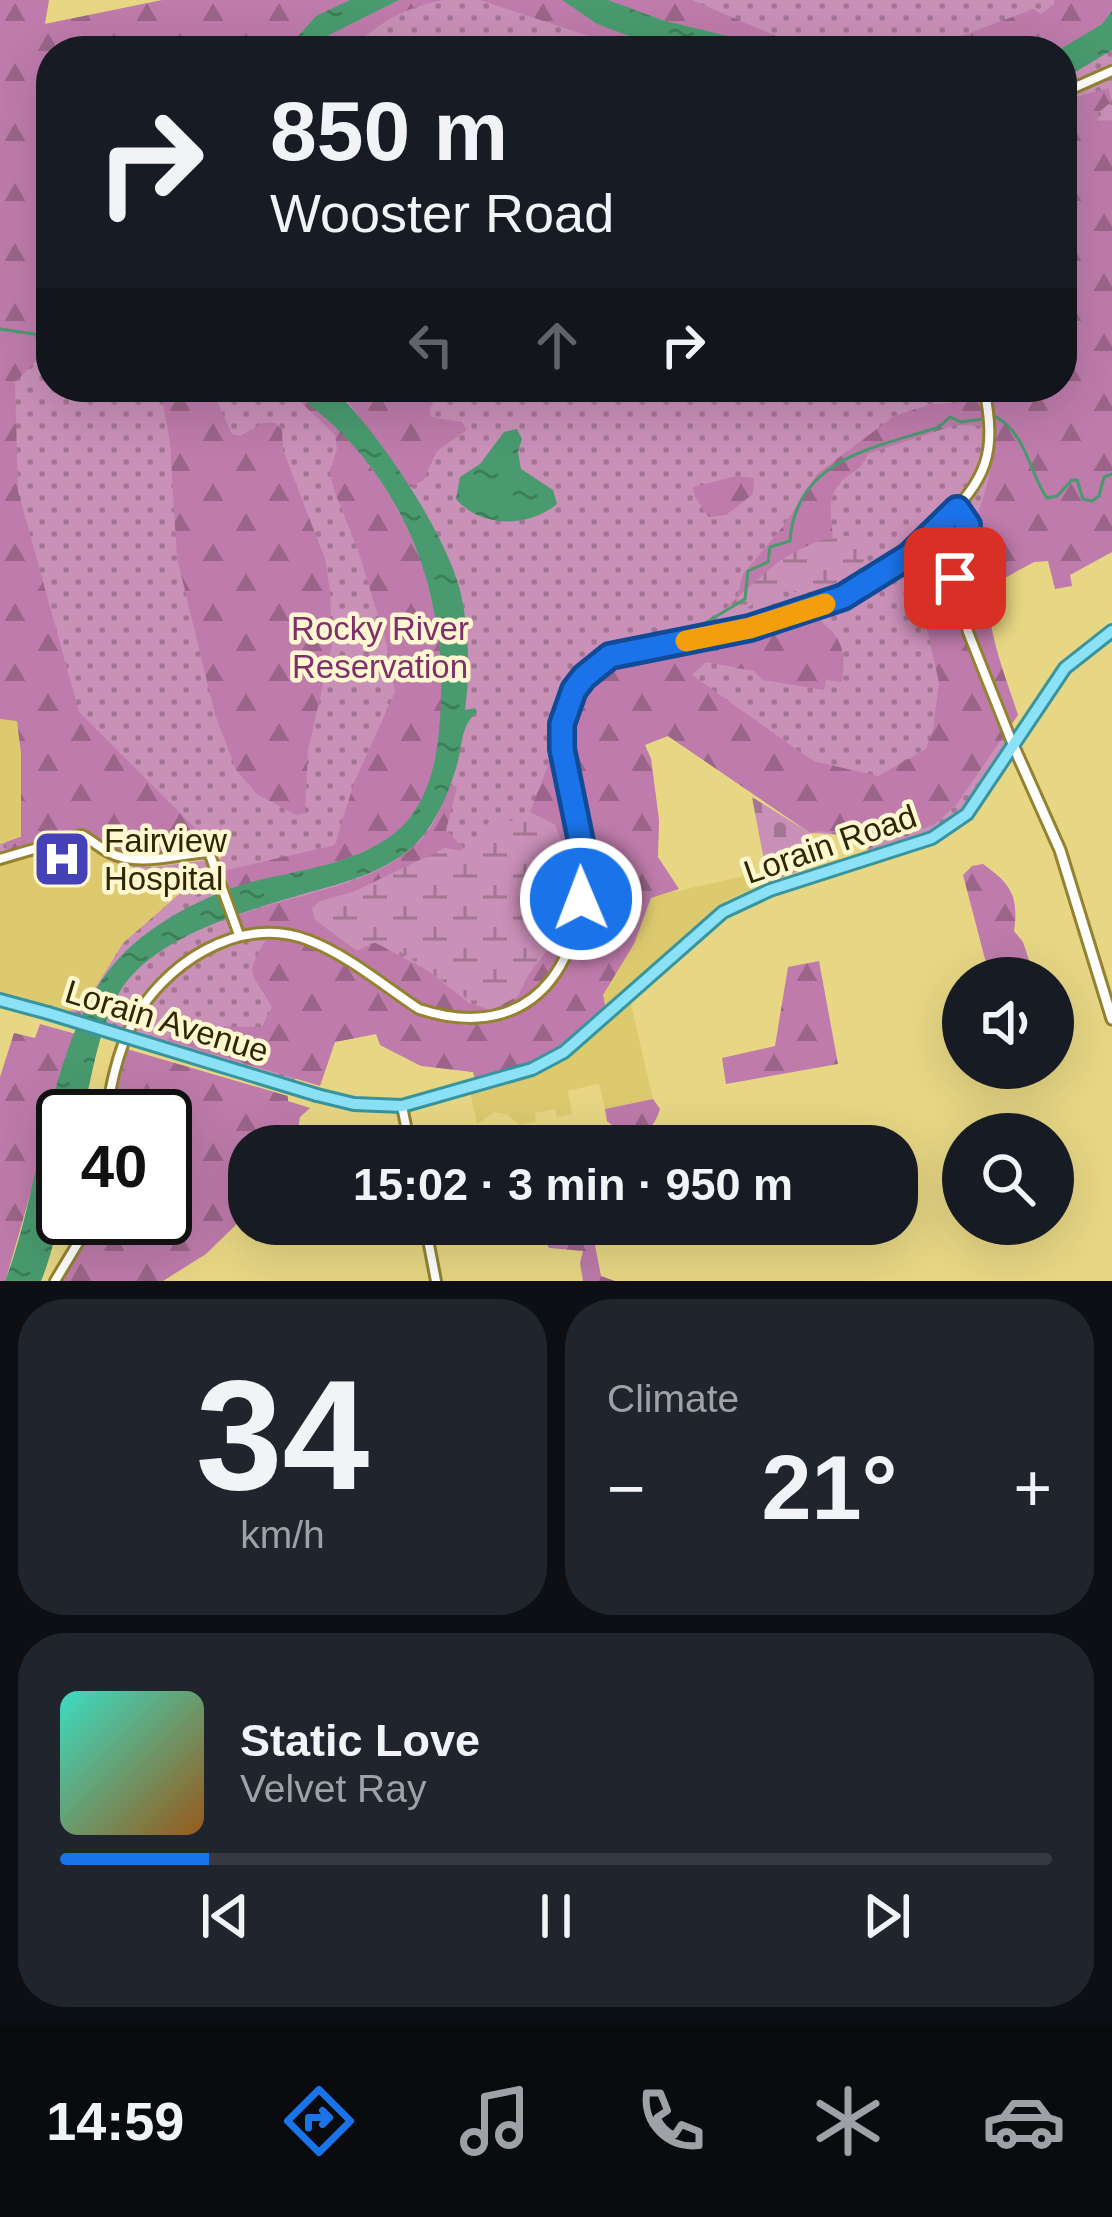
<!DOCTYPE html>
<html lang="en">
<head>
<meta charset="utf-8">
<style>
  :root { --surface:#171b24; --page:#20242c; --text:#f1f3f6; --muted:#9ea1a6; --line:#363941; --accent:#1a73e8 }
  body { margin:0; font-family:Helvetica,sans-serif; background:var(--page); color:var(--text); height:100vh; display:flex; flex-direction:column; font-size:45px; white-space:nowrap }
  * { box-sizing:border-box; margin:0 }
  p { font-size:39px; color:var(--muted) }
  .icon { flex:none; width:66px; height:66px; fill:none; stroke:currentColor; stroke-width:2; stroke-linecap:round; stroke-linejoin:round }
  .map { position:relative; height:1281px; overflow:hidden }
  .details { display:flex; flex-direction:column; gap:18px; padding:18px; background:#0d0f14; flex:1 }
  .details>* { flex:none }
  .hud { position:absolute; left:36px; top:36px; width:1041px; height:366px; border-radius:48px; box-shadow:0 12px 48px #0002; background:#171b24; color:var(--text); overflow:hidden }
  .buttons { position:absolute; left:942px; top:957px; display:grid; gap:24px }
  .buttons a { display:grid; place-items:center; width:132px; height:132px; border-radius:50%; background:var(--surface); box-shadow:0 12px 48px #0002; font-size:60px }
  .speed { position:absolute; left:36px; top:1089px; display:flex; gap:24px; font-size:60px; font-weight:700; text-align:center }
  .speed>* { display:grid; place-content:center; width:156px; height:156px; border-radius:50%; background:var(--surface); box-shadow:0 12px 48px #0002; line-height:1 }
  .speed .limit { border:6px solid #111; border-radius:18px; background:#fff; color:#111 }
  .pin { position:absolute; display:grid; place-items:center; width:102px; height:102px; color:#fff; margin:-51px; border-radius:24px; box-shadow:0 6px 18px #0006 }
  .me { position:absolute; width:132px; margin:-66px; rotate:359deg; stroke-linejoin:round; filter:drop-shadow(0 0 9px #0008) }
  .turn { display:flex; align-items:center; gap:42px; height:252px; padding:0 36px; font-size:54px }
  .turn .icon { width:156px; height:156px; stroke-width:2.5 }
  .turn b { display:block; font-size:84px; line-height:102px }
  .lanes { display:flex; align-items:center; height:114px; padding:0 36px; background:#0003; justify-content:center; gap:60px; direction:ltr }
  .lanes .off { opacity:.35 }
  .big { font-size:90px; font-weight:600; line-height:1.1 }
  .details .card { flex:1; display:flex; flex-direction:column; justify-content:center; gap:18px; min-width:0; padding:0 42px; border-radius:48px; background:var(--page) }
  .details .dial { align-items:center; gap:0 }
  .dial b { font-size:156px; line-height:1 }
  .song { display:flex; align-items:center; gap:36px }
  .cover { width:144px; height:144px; border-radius:18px; background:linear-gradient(135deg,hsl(170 70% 55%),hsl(30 70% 35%)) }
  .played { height:12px; border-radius:6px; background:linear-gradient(90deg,var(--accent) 15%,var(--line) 15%) }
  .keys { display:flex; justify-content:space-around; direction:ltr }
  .heat { display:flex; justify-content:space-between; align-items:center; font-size:66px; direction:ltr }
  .details .tiles { flex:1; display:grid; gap:18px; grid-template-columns:1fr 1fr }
  .card:last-child { grid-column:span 2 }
  .trip { position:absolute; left:228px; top:1125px; width:690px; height:120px; border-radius:48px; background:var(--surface); box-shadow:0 12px 48px #0002; font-weight:600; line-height:120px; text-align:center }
  .menu { display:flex; height:192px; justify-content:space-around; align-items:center; background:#090b0e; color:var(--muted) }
  .menu .icon { width:84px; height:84px }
  .menu .on { color:var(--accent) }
  .menu b { font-size:54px; color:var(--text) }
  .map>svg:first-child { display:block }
  .built { fill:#ddca6f }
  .green { fill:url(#green-dots); fill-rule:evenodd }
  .forest { fill:url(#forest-firs) }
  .wetland { fill:url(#wetland-marsh) }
  .cemetery { fill:url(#cemetery-stones) }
  .water { fill:url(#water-ripples) }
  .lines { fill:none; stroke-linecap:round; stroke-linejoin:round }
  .stream { stroke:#499a6f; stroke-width:3 }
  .tertiary-casing { stroke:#938230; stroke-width:14 }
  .secondary-casing { stroke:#938230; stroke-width:15 }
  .primary-casing { stroke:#38949d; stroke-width:16 }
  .tertiary { stroke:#fff; stroke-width:8 }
  .secondary { stroke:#fff; stroke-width:9 }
  .primary { stroke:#8be2f6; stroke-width:10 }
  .primary-bridge-casing { stroke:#38949d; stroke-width:16; stroke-linecap:butt }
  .primary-bridge { stroke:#8be2f6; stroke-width:10 }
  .route-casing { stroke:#114b97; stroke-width:30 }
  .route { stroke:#1a73e8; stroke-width:21 }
  .slow { stroke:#f59e0b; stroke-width:21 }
  .labels { text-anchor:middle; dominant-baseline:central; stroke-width:9; stroke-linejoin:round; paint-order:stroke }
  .park-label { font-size:33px; fill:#7f2f6c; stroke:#fff7cf }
  .poi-label { font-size:33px; fill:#2e2704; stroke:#fff7cf; text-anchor:start }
  .street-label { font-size:33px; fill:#2e2704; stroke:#fff7cf }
</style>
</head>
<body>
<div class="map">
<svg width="1112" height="1281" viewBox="0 0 1112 1281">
  <defs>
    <pattern id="green-dots" width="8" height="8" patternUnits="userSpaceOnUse" patternTransform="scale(3)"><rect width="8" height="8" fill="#c990b8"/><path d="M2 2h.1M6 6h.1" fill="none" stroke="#a47693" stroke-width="1.8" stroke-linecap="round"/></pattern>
    <pattern id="forest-firs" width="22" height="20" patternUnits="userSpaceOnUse" patternTransform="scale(3)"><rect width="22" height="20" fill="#be7bab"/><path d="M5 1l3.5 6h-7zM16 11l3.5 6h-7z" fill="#9b6589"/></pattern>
    <pattern id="wetland-marsh" width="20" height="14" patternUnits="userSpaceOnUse" patternTransform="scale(3)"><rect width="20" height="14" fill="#c990b8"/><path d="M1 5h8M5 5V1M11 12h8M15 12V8" fill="none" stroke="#a47693"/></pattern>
    <pattern id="cemetery-stones" width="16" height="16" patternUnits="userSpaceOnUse" patternTransform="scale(3)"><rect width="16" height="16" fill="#c990b8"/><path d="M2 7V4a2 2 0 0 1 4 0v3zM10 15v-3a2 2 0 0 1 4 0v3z" fill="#a47693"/></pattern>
    <pattern id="water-ripples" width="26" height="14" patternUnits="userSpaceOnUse" patternTransform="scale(3)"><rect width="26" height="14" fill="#499a6f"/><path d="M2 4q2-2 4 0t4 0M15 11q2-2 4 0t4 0" fill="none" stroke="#3d7e59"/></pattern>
  </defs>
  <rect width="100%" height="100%" fill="#e7d684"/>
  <g class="built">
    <polygon points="0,704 20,704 81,836 107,858 143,874 189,870 184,890 123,943 83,1008 64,1012 0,993"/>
    <polygon points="744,876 750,890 727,900 605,1007 603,995 634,944 651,897"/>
    <polygon points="630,1000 653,1099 605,1109 599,1084 568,1091 572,1114 557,1117 555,1109 535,1113 536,1122 519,1125 508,1115 494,1112 477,1124 470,1091 535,1071"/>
  </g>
  <path class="green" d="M0 0 43 17 45 24 167 0H1112V276L1075 327 1112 374 958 587 1013 747 952 825 869 854 862 836 812 833 668 736 631 716 651 759 659 821 603 995 607 1013 559 1054 476 1081 473 1072 432 1065 401 1029 303 1048 292 1091 64 1012 83 1008 123 943 184 890 188 870 144 874 127 864 153 867 214 859 216 862 221 858 218 851 153 860 109 855 82 831 0 860V844L30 834 12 657ZM51 51H1062V387H51Z"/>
  <g class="forest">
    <polygon points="0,0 49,0 45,24 162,0 350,0 316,16 285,51 51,51 51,364 35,362 15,382 18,491 79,712 218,851 134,856 112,851 80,832 8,854 6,842 21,837 21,753 17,721 0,719"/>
    <path d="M399 0H443C407 7 375 23 351 51H315L325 37Z"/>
    <polygon points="480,0 562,0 597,24 669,51 634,51"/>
    <polygon points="608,0 692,0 785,40 833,51 948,41 1033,9 1041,14 1054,4 1054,0 1112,0 1112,11 1102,24 1057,51 788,51 662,20"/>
    <path d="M1109 88 1111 102 1098 113V121L1112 120V552L1070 575 1072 586 1055 589 1048 561 1034 562 992 585C980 616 1008 682 1018 715L957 804 934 825 866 845 862 836 818 831 810 833 668 736 645 745 651 759 659 821 658 857 679 889 651 898 634 944 603 995 605 1007C555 1053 541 1060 476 1081L473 1072 421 1066 380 1045 376 1034 335 1042 320 1086 168 1040 184 1017 198 1026 262 1027 272 1007C248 965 245 979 268 935 292 941 315 947 337 959 376 980 410 1018 456 1024 493 1029 520 1017 546 992 597 941 590 857 575 793 571 772 561 743 565 721 571 693 589 673 614 660L752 635 814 616C841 636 847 648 842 682L826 680 824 690 763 680 754 671 706 662 692 675 813 761 878 776 926 749 933 729 939 683 919 592 938 537 957 541 949 574 959 575C977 506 1007 461 989 387H1062V101Z"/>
    <polygon points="160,387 211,387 232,434 240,436 263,423 275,423 282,430 283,450 325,559 330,592 332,645 308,750 305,813 296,815 257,794 236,770 215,714 177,558 170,442"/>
    <path d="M285 387H289C310 405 333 423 351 443 420 521 450 623 440 725 436 764 427 807 395 833 350 869 283 870 230 890L225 871 231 869 335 845 354 783 395 692 386 642 359 553 334 490 330 471 337 449 335 435Z"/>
    <polygon points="331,387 443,387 430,408 431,417 462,422 467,430 437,451 423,481 409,487 350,404"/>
    <path d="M960 387H980L987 426 955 425 868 454C859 474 855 468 842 481 826 496 831 518 833 537L779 561 736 601 743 574 785 524 817 474 894 416 931 404 957 403Z"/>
    <polygon points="737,476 754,478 753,494 726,515 709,517 695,497 693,487"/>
    <path d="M557 742C565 787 579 833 577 879 575 950 534 1031 451 1013 398 1002 362 957 313 938 289 929 264 934 241 927L237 916C300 891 389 887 431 827 439 815 443 797 449 784L457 787 446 830 464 848 461 851 445 848 353 892 320 901 376 943 427 970 469 1003 491 1010 518 996 528 975 553 943 564 903 566 861 555 825 530 812Z"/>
    <path d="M983 864C1011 884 1019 896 1014 931L1023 942 1035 978H990L963 875 972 866Z"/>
    <polygon points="819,961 838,1064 726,1084 722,1058 775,1046 788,967"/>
    <polygon points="40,1024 76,1034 8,1272 5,1281 0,1281 0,1077 14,1033 35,1038"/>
    <polygon points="127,1049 288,1096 288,1101 310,1108 300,1117 297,1134 301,1139 323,1131 326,1146 249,1146 249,1212 206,1254 163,1281 60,1281 81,1246 92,1218 165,1218 165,1116 111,1116"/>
    <path d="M653 1099 660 1109C655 1126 646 1134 631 1141L607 1121 605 1109Z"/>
    <polygon points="537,1224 551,1227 591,1224 601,1276 615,1281 583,1281 580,1263 583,1251 549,1248"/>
  </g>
  <g class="wetland">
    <path d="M853 536 861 539C880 572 828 593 801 592 790 592 783 590 772 594 752 601 742 617 719 615 755 581 800 534 853 536Z"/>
    <path d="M530 812 555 825 562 842 566 861 562 920 553 943 528 975 518 996 490 1010C460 1001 399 940 374 943 368 944 363 949 357 951L315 920 312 908 320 901 353 892 445 848 461 851 491 820 503 817 514 822Z"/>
  </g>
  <polygon class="cemetery" points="752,797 810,833 822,863 768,882"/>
  <g class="water">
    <polygon points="350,0 399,0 325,37 315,51 285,51 316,16"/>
    <polygon points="562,0 608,0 662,20 788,51 669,51 597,24"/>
    <polygon points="1112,11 1112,50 1062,80 1062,51 1057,51 1102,24"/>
    <path d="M289 387H331C376 428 451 539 462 599 469 635 470 674 465 710L475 708 477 712C461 726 463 741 458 761 450 791 434 829 410 849 381 873 346 882 310 892 252 909 161 934 124 985 99 1021 93 1074 82 1116H63C63 1174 64 1226 41 1281H5C44 1183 47 1026 127 950 161 918 210 893 255 881 300 870 354 864 392 835 424 812 436 768 439 730 450 626 422 521 350 442 332 422 309 405 289 387Z"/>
    <path d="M517 429 522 439 518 452 521 469 553 490 557 504C528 528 481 528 456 499L460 477 480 464 504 432Z"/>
  </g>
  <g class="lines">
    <g class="stream">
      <polyline points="0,329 34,334 51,347"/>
      <path d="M996 417C1027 434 1030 475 1047 498L1057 496 1072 480H1077L1083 499 1092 501 1099 496 1104 477 1112 474"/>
      <path d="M692 631 745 599 748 571 768 562 770 547 790 541C796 458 875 448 939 427L950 417 961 422 983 419"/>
    </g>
    <g class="tertiary-casing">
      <g id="tertiary">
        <polyline points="1062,93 1112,71"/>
        <polyline points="957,509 968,525 955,578 968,632 1013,745"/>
        <path d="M0 859 82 835C91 840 99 847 108 852 139 868 176 854 209 852L239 935"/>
        <polyline points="402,1106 410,1146"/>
        <path d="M106 1116C111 1085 117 1054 131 1026 161 965 240 913 308 940 348 955 384 986 419 1009 543 1049 594 947 580 838 576 800 556 759 563 720 568 692 586 670 611 656 643 646 677 644 711 638 798 622 876 589 939 526 988 478 997 454 984 387"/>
        <polyline points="425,1224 436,1281"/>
        <polyline points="55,1281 84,1233 88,1218"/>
      </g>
    </g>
    <g class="secondary-casing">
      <polyline id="secondary" points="1014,747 1060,850 1112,1019"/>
    </g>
    <g class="primary-casing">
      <g id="primary">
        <polyline points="0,1000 48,1013"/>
        <polyline points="317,1095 354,1104 402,1106 532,1069 564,1052 723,912 770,890 932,838 967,814 1065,668 1112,631"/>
      </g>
    </g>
    <use href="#tertiary" class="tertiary"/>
    <use href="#secondary" class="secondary"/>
    <use href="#primary" class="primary"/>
    <g class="primary-bridge-casing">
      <polyline id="primary-bridge" points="48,1013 317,1095"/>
    </g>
    <use href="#primary-bridge" class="primary-bridge"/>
  </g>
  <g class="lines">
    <g class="route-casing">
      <polyline id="route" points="581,899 581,842 562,749 562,724 574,690 584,677 610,656 750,628 843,597 909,556 957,509 968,525 955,578"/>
    </g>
    <use href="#route" class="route"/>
    <polyline class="slow" points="686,641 750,628 825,604"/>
  </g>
  <defs>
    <g id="hospital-square" transform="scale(3)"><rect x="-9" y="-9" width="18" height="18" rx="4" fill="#4542b8" stroke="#fff7cf"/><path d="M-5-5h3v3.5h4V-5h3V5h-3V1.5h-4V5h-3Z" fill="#fff"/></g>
  </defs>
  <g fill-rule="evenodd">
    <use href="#hospital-square" x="62" y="859"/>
  </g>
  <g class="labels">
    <g class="park-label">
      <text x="380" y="628">Rocky River<tspan x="380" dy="38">Reservation</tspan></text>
    </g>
    <g class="poi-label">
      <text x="104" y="840">Fairview<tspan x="104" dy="38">Hospital</tspan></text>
    </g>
    <g class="street-label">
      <text transform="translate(830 844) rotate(-19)">Lorain Road</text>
      <text transform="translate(167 1021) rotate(17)">Lorain Avenue</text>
    </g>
  </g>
</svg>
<div class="buttons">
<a><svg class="icon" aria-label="sound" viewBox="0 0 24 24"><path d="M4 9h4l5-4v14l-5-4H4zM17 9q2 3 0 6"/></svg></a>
<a><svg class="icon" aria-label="search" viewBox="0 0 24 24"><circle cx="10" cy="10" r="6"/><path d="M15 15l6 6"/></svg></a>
</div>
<div class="speed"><div class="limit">40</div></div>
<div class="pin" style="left:955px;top:578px;background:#d93025"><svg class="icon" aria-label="arrive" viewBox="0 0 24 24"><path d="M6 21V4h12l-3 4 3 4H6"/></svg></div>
<svg class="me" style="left:581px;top:899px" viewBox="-20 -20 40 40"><circle r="17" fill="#1a73e8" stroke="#fff" stroke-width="3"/><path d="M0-11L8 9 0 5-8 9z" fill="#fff"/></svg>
<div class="trip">15:02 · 3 min · 950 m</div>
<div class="hud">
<div class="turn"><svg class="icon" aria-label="right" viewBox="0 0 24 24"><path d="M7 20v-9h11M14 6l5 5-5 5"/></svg><div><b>850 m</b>Wooster Road</div></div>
<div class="lanes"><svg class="icon off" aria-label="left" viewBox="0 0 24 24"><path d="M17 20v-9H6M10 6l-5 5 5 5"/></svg><svg class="icon off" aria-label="ahead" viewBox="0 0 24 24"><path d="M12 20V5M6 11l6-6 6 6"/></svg><svg class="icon" aria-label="right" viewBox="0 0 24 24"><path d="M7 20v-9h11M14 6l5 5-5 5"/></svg></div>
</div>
</div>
<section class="details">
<div class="tiles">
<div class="card dial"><b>34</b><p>km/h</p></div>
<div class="card"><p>Climate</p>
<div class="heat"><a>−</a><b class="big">21°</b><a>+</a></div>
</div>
<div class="card">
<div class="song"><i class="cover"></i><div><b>Static Love</b><p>Velvet Ray</p></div></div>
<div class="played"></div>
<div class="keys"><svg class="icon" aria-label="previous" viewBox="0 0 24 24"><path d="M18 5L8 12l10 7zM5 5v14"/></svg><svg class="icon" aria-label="pause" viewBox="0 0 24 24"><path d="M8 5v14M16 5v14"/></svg><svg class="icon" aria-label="next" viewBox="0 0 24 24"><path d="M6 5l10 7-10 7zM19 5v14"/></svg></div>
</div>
</div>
</section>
<nav class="menu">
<b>14:59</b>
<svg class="icon on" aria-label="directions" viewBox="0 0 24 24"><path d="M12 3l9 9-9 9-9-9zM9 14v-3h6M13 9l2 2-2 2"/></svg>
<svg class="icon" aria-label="music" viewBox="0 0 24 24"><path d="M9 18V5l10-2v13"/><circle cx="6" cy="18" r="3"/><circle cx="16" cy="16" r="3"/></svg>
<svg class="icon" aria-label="phone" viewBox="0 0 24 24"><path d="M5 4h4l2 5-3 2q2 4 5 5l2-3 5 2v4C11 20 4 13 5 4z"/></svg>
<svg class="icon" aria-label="climate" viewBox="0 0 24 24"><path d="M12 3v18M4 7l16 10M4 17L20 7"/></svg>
<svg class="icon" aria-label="car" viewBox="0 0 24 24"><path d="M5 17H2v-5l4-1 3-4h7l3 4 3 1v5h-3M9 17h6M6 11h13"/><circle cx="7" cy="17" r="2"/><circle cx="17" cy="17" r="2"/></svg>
</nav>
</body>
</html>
